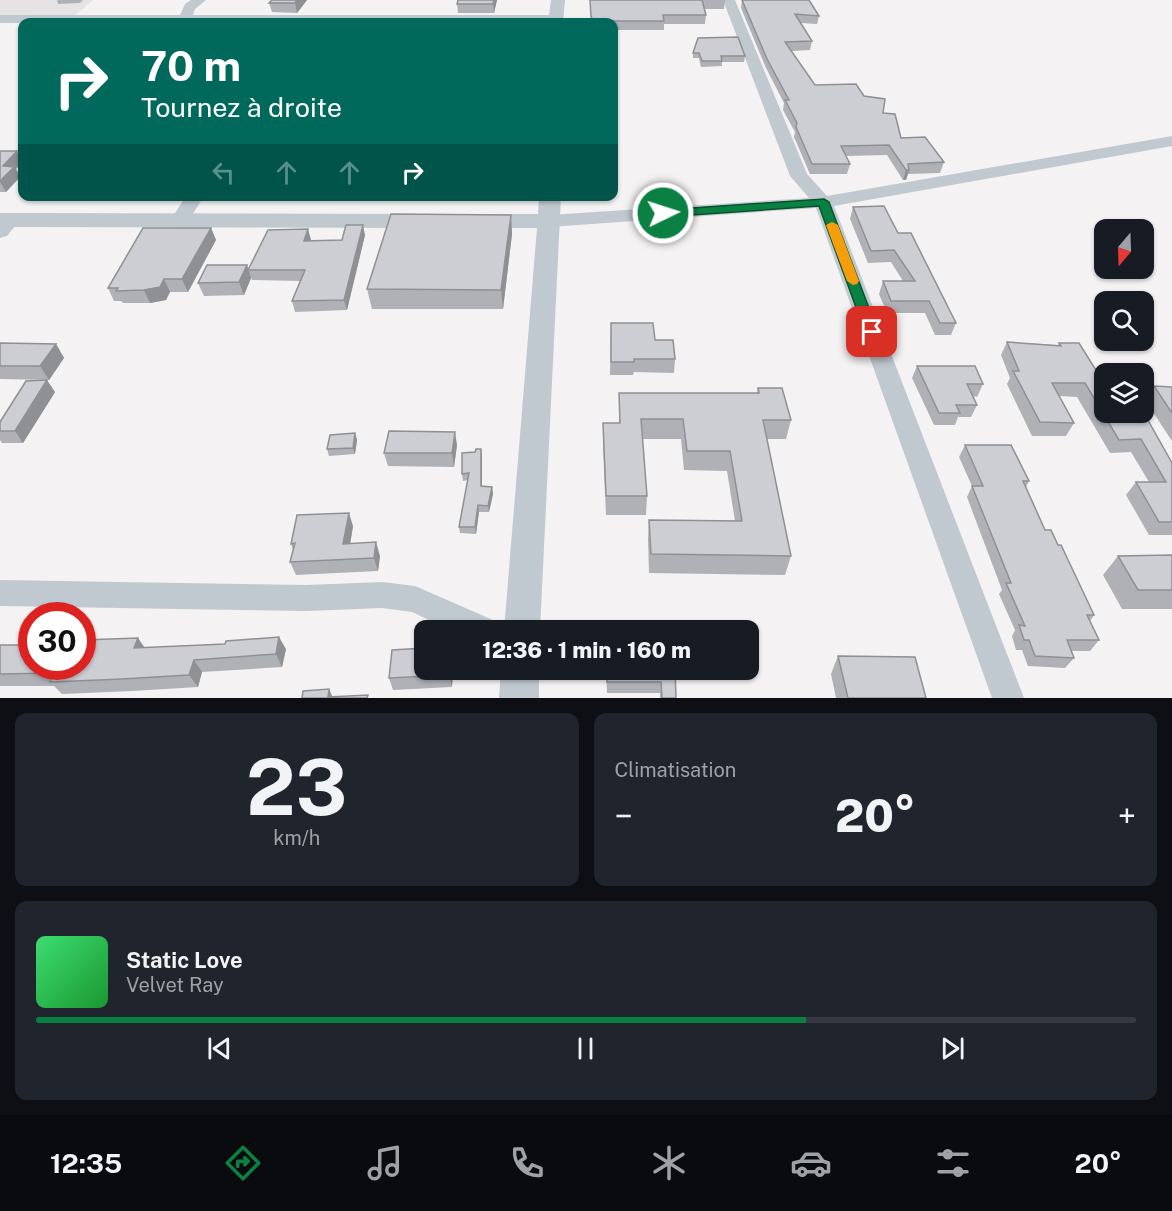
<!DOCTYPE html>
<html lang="fr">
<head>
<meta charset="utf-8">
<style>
  :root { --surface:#171b24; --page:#20242c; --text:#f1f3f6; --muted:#9ea1a6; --line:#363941; --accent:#0b8043 }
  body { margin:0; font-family:"Public Sans",sans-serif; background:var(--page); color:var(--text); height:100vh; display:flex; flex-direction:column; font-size:22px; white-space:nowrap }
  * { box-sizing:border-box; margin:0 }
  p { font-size:20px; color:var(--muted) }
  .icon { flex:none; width:33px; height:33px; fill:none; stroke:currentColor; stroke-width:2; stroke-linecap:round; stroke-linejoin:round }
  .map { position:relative; height:698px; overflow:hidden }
  .sheet { display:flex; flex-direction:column; gap:15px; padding:15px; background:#0d0f14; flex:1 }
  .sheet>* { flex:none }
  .top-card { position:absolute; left:18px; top:18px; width:600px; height:183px; border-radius:12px; box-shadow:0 2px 4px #0004; background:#00695c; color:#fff; overflow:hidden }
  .needle { width:39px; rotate:199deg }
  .controls { position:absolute; left:1094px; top:219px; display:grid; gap:12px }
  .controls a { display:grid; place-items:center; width:60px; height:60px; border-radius:12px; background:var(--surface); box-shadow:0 2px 4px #0004; font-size:30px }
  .speed { position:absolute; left:18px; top:602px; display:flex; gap:12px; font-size:30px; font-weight:700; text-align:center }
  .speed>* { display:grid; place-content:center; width:78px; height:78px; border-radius:50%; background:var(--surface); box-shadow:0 2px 4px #0004; line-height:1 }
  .speed .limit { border:9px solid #d22; background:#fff; color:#111 }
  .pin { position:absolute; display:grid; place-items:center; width:51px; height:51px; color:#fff; margin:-26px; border-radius:12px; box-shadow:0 3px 9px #0006 }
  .me { position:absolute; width:66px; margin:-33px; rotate:86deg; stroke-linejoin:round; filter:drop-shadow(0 0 4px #0008) }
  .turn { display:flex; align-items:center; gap:21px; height:126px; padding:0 24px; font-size:27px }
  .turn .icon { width:78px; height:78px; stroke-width:2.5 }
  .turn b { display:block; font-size:42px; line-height:51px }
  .lanes { display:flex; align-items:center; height:57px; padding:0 24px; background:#0003; justify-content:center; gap:30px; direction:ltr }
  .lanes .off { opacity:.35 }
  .big { font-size:45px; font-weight:800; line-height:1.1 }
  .sheet .tile { flex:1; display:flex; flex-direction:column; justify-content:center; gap:9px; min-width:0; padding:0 21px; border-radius:12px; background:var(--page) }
  .sheet .dial { align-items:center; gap:0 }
  .dial b { font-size:78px; line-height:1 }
  .song { display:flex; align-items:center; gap:18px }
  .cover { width:72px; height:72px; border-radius:9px; background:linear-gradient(135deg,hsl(140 70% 55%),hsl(130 70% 35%)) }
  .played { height:6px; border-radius:3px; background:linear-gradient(90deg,var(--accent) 70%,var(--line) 70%) }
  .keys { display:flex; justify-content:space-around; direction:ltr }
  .heat { display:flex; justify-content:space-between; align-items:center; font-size:33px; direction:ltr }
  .sheet .tiles { flex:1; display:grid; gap:15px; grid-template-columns:1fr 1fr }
  .tile:last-child { grid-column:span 2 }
  .trip { position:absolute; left:414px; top:620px; width:345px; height:60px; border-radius:12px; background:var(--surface); box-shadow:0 2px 4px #0004; font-weight:800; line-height:60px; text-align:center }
  .menu { display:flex; height:96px; justify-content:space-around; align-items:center; background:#090b0e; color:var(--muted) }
  .menu .icon { width:42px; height:42px }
  .menu .current { color:var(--accent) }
  .menu b { font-size:27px; color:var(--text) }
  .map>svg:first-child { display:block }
  .education { fill:#e5e3e4 }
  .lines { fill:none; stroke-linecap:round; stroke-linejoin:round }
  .minor { fill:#c1c9d0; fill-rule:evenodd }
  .tertiary { fill:#c1c9d0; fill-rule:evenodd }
  .wall { fill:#afb1b6 }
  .shaded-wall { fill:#8f9094 }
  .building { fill:#ccced4; stroke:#8f9094; stroke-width:1.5 }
  .route { fill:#0b8043; stroke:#07532c; stroke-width:1.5 }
  .slow { fill:#f59e0b }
</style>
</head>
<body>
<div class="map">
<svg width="1172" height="698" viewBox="0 0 1172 698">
  <rect width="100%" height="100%" fill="#f4f2f2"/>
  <polygon class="education" points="0,0 93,0 73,17 0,16"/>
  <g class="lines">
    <g class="minor">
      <polygon points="191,0 206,0 195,9 193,15 557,15 563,19 558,22 0,23 0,15 180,15 185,4"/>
      <polygon points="723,0 735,0 807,174 827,196 1172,136 1172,146 834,206 1024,698 992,698 816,208 549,227 540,221 549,215 809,198 790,176"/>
      <polygon points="186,196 204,196 186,225 172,225 170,221"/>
      <polygon points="11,214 20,220 7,236 0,238 0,221"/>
      <polygon points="0,580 307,585 382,582 415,586 493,620 497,630 450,630 412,612 382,608 307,611 0,606"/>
    </g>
    <g class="tertiary">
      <polygon points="551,0 565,0 563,22 548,22"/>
      <polygon points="539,196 561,196 540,630 504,630 537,228 475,228 467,226 464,221 467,216 475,214 538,214"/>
      <polygon points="0,213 425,214 433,216 436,221 433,226 425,228 0,227"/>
      <polygon points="501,669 539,669 539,698 499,698"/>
    </g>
  </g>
  <g class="wall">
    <polygon points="57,0 83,0 80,3 58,4"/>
    <polygon points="307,0 297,13 272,12 269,3"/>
    <polygon points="497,0 494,13 458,13 457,4"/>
    <polygon points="590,0 725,0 724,9 704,9 706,15 705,24 664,24 664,30 614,30 614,22 591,22"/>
    <polygon points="742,0 819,16 817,24 801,23 812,41 810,50 791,51 815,85 864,96 883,113 901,138 944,162 940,173 908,174 906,180 903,180 887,155 846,156 850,164 847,174 810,174 794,137 795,132 783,110 784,103 766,68 741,8"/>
    <polygon points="693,53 745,56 744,62 722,62 722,66 701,67 699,58 693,58"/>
    <polygon points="0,151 22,161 22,162 16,169 20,177 6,192 0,192"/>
    <polygon points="123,196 172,196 169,200 125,201"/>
    <polygon points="206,196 269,196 267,199 262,197"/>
    <polygon points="853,207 898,233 956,323 951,335 935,335 925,313 887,313 879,294 883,281 903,281 891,262 868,263 850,219"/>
    <polygon points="511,215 512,234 503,309 372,309 367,289"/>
    <polygon points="211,228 216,240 188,292 170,292 166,300 150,303 123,303 121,301 114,301 108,288"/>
    <polygon points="365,235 347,310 295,312 292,301 301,281 252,280 251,278 244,295 204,296 198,283 247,265 248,270 311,240 311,241 342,240"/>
    <polygon points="611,323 655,340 675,359 674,373 634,372 633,375 610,375"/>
    <polygon points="1007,342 1058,345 1059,343 1123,414 1172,463 1172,535 1149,535 1126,495 1136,482 1149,482 1131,452 1110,453 1077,397 1059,396 1074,423 1066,436 1032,436 1007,384 1010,378 1001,355"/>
    <polygon points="0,343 56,344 64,358 49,380 0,379"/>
    <polygon points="917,366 983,384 977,397 973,396 977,405 971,417 958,417 955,425 934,425 912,378"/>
    <polygon points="1154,386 1172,387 1172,441 1145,400"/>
    <polygon points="758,388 791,420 786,439 767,439 791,556 785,575 649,573 648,539 649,520 735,521 727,471 684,470 681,439 642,439 647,496 646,515 606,515 603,443 603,423 619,423 619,393 757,393"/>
    <polygon points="55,392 23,443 2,443 0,440 0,422"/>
    <polygon points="355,433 357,440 355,454 329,456 327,449"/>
    <polygon points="457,445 454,467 388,466 384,453"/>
    <polygon points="965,445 1029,481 1026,487 1045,530 1094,615 1090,621 1099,640 1090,651 1071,651 1074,658 1065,668 1028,666 1022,650 1016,650 1012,636 1015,630 999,594 1002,590 967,497 972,486 959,457"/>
    <polygon points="481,449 482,486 492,487 493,494 489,512 479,512 476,534 460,533 459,527 468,480 463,481 462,474 475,452"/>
    <polygon points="353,526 350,544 380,556 378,571 296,575 290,562 293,550 291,544"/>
    <polygon points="1172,555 1172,609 1122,609 1103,575 1118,556"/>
    <polygon points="0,645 144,647 286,649 282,667 202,672 198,687 132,691 62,694 54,686 0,686"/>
    <polygon points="838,656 926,698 836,698 831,674"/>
    <polygon points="453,669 452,687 393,690 389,678"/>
    <polygon points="606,669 675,669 676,698 660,698 660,693 607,693"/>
  </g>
  <g class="shaded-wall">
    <polygon points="297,0 307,0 297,13 295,3"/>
    <polygon points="494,0 497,0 494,13 493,4"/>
    <polygon points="17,151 22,161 22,162 16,169 20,177 6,192 0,182 3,166"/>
    <polygon points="906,170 909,170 906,180 903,180"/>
    <polygon points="511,215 512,234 503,309 501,290"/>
    <polygon points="363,225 365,235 347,310 344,300"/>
    <polygon points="211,228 216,240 188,292 182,279"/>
    <polygon points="308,229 311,240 307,252 304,241"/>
    <polygon points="247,265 251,278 244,295 239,282"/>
    <polygon points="164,279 170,292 166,300 150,303 144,290"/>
    <polygon points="56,344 64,358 49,380 40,366"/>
    <polygon points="47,380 55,392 23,443 15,431"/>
    <polygon points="455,432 457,445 454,467 452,453"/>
    <polygon points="355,433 357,440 355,454 353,448"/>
    <polygon points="481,449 482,456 482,493 481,486"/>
    <polygon points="492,487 493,494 489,512 488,506"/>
    <polygon points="478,505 479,512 476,534 475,527"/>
    <polygon points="349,513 353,526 348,557 343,544"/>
    <polygon points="376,542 380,556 378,571 374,558"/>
    <polygon points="279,637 286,649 282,667 276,654"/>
    <polygon points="138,638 147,651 134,648"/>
    <polygon points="194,660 202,672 198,687 189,675"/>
    <polygon points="449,669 453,669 452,687 449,675"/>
    <polygon points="329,689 333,698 328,697"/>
  </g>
  <g class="building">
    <polygon points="272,0 297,0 295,3 269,3"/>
    <polygon points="458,0 494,0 493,4 457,4"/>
    <polygon points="590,0 702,0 706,15 663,15 664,21 593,21 591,16"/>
    <polygon points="742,0 809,0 819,16 795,14 812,41 785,42 815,85 856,84 864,96 885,99 883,113 895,114 901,138 925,137 944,162 908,164 909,170 906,170 889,145 841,146 850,164 812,164 796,127 797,123 785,100 789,100 767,59"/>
    <polygon points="738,37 745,56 721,56 722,61 702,61 699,53 693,53 698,38"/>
    <polygon points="0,151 17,151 3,166 14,167 0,181"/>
    <polygon points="884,206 898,233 911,233 956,323 940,323 929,301 891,301 883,281 915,281 894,250 871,251 853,207"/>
    <polygon points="391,214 511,215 501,290 367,289"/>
    <polygon points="346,225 363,225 344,300 292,301 305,270 248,270 268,230 308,229 304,241 342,240"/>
    <polygon points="143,228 211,228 182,279 164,279 160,287 144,290 116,291 118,288 108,288"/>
    <polygon points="207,265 247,265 239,282 198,283"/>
    <polygon points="611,323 653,323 655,340 673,340 675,359 634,359 634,362 611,362"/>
    <polygon points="1007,342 1061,346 1059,343 1079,343 1104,383 1104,412 1122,412 1123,414 1145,415 1172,463 1172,522 1159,522 1136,482 1166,482 1141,439 1119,440 1085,383 1052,383 1074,423 1040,422 1013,371 1019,371"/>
    <polygon points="0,343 56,344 40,366 0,366"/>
    <polygon points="917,366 975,366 983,384 967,384 977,405 956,405 960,413 939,413"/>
    <polygon points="47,380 15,431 0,431 0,422 26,381"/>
    <polygon points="1154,386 1172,387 1172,413"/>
    <polygon points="758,388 782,388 791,420 763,420 791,556 651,554 649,520 742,521 730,451 687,451 683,419 641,419 647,496 606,496 603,423 620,423 619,393 759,393"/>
    <polygon points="389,431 455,432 452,453 384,453"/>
    <polygon points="355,433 353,448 327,449 330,435"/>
    <polygon points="965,445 1011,445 1029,481 1023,481 1045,530 1051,530 1058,545 1061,545 1094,615 1087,615 1099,640 1067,640 1074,658 1035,656 1029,640 1024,640 1019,625 1025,626 1006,583 1011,583 972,486 983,486"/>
    <polygon points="476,449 481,449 481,486 492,487 488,506 478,505 475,527 459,527 469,473 462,474 462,453 475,452"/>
    <polygon points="349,513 343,544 376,542 374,558 290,562 295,543 291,544 297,515"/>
    <polygon points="1172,555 1172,590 1138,590 1118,556"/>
    <polygon points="279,637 276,654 194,660 189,675 122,679 50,682 54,673 0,674 0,645 32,645 32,666 82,666 82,640 138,638 134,648 225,644 226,641"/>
    <polygon points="424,648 424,669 449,669 449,675 389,678 392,650"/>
    <polygon points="838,656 915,657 926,698 848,698"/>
    <polygon points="607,669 675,669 676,698 662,698 661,682 607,682"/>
    <polygon points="329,689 328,697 368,695 367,698 302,698 303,691"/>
  </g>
  <polygon class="route" points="824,199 829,202 878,332 876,335 867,335 865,332 819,206 663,217 658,213 663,210"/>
  <polygon class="slow" points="832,222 838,225 859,281 857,284 853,285 847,281 826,225"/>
</svg>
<div class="controls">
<a><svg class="needle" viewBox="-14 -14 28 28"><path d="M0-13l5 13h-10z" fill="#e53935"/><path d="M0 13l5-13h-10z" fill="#9ea1a6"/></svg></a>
<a><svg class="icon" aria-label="search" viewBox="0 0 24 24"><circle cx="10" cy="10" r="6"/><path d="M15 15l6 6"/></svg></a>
<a><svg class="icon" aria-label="layers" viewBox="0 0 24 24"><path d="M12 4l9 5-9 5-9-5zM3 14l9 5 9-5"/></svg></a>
</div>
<div class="speed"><div class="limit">30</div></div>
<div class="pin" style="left:872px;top:332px;background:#d93025"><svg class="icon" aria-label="arrive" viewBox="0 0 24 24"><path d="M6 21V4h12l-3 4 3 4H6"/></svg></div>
<svg class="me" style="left:663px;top:213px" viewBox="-20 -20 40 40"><circle r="17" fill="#0b8043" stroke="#fff" stroke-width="3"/><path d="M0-11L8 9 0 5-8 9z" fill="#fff"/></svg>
<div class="trip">12:36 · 1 min · 160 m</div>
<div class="top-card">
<div class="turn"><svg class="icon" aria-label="right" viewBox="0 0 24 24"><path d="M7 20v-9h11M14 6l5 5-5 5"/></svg><div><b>70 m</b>Tournez à droite</div></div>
<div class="lanes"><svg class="icon off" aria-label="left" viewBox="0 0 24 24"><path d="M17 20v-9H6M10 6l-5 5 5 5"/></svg><svg class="icon off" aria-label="ahead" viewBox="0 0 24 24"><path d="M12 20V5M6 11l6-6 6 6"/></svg><svg class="icon off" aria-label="ahead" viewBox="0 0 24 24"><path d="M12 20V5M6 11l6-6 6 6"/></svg><svg class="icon" aria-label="right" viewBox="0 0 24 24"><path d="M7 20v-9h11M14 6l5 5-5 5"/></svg></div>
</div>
</div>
<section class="sheet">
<div class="tiles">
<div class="tile dial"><b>23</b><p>km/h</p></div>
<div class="tile"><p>Climatisation</p>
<div class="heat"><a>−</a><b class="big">20°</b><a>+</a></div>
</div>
<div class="tile">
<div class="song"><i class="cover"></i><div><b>Static Love</b><p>Velvet Ray</p></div></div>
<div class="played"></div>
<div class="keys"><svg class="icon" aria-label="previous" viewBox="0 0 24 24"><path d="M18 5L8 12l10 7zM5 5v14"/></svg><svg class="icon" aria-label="pause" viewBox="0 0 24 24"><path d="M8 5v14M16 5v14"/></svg><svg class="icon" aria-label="next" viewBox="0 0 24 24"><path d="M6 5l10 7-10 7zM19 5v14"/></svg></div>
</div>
</div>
</section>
<nav class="menu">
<b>12:35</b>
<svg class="icon current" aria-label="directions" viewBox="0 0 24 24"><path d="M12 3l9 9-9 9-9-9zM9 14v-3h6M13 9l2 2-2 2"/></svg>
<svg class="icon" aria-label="music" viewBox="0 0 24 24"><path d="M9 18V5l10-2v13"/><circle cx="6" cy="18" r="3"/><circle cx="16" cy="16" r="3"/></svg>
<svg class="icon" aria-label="phone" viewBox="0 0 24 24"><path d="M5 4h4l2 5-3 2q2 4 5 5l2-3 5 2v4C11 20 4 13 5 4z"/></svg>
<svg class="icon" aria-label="climate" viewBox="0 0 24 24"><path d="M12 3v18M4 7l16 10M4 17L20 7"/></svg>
<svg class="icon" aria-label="car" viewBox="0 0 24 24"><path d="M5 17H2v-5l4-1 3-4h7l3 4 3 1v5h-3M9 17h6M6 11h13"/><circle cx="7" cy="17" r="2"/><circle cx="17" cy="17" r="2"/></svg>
<svg class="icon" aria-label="filters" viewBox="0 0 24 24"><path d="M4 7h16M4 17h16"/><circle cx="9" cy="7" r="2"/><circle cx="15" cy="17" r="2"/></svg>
<b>20°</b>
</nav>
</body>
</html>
